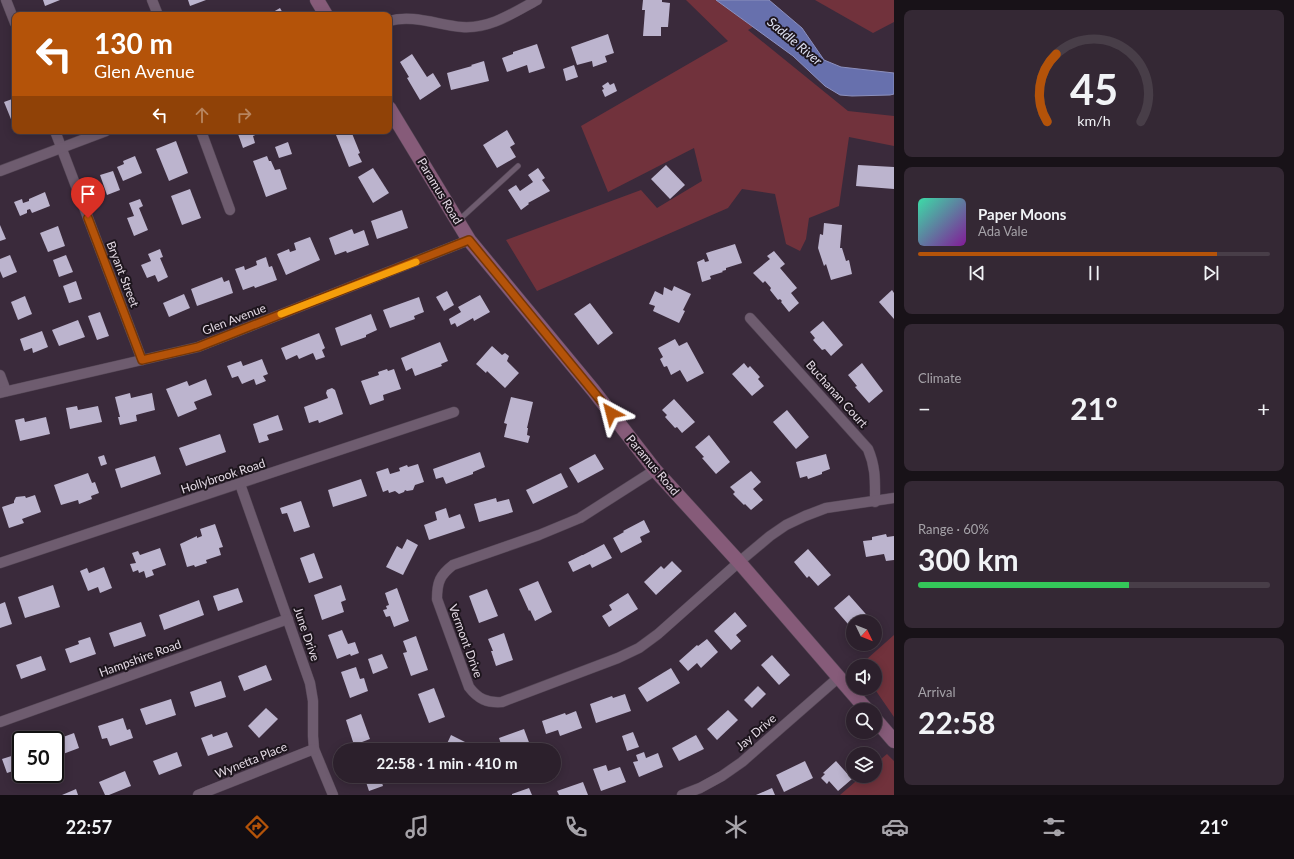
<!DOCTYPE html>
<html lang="en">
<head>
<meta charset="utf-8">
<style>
  :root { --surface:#2c202c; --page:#342834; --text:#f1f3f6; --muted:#a6a3a9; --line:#483e48; --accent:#b45309 }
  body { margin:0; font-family:Lato,sans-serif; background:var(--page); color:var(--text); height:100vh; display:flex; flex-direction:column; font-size:15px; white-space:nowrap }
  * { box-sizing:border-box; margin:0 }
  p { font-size:13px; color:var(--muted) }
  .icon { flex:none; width:22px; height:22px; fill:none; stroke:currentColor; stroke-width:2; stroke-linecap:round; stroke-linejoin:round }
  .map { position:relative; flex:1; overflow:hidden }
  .drawer { display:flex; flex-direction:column; gap:10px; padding:10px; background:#181218; width:400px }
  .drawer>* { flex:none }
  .guide { position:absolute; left:12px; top:12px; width:380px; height:122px; border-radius:8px; box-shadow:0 2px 10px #0003,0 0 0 1px var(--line); background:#b45309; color:#fff; overflow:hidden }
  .needle { width:26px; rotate:133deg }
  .controls { position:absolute; left:846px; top:615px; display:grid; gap:8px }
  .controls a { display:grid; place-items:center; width:36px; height:36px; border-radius:50%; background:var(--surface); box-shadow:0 2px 10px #0003,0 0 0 1px var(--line); font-size:20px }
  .speed { position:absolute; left:12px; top:731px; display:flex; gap:8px; font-size:20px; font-weight:700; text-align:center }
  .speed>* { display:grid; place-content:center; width:52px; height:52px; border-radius:50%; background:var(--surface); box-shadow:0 2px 10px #0003,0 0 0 1px var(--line); line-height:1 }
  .speed .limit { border:2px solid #111; border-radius:6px; background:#fff; color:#111 }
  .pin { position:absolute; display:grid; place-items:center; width:34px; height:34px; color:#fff; margin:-41px -17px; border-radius:50% 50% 50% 0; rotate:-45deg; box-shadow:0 0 4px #0007 }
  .pin .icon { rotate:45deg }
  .me { position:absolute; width:44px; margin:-22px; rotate:322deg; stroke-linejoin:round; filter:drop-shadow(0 0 3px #0008) }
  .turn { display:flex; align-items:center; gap:14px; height:84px; padding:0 16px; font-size:18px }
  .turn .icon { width:52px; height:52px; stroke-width:2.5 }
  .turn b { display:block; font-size:28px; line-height:34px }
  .lanes { display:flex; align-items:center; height:38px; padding:0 16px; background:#0003; justify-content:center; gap:20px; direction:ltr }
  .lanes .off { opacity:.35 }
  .big { font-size:30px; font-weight:700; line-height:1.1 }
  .drawer .widget { flex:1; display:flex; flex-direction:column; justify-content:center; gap:6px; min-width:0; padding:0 14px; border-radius:8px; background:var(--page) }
  .drawer .dial { align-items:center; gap:0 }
  .dial svg { height:104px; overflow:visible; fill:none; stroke:var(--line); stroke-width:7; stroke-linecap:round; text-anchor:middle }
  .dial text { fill:var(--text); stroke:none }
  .song { display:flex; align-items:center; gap:12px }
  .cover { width:48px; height:48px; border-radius:6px; background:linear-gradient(135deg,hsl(160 70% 55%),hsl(290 70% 35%)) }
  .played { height:4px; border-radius:2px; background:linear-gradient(90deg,var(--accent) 85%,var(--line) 85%) }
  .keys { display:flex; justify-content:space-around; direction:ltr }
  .heat { display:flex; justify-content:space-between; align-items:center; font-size:22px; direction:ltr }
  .charge { height:6px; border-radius:3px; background:linear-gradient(90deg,#34c759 60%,var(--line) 0) }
  .trip { position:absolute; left:333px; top:743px; width:228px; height:40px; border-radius:20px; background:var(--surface); box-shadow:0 2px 10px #0003,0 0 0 1px var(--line); font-weight:700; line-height:40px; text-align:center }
  .menu { display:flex; height:64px; justify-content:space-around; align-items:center; background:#120d12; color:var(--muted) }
  .menu .icon { width:28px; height:28px }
  .menu .active { color:var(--accent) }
  .menu b { font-size:18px; color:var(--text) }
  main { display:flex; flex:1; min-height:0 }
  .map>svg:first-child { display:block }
  .green { fill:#71323c }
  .water { fill:#6770ad; stroke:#8c90be }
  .building { fill:#bcb4ce }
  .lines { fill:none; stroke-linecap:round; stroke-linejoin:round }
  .lane-casing { stroke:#544655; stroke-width:6 }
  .street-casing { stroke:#544655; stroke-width:11 }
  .secondary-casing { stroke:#544655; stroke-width:15 }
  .lane { stroke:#6e5c6f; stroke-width:5 }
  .street { stroke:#6e5c6f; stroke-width:10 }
  .secondary { stroke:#865b79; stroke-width:14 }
  .route-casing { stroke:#753606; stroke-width:10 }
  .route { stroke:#b45309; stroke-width:7 }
  .slow { stroke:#f59e0b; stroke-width:7 }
  .labels { text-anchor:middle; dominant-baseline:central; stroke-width:4; stroke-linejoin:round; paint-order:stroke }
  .street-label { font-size:12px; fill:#e4dae5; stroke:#1d151d }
  .water-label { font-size:13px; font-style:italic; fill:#dee1f3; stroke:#1d151d }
</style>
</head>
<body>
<main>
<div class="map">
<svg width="894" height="795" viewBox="0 0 894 795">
  <rect width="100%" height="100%" fill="#3a2a3b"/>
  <g class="green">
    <polygon points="686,0 716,0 753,27 748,30 848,111 894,116 894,146 849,137 839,206 809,218 806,239 800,251 786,244 775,194 742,189 728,208 537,291 506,240 641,190 657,208 702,181 694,148 608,192 581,126 728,41"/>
    <polygon points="815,0 894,0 894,22 873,33"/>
    <polygon points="894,635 894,717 874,688 875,666 859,666"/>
    <polygon points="887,754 894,761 894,795 840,795 862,776 875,776 875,764"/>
  </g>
  <polygon class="water" points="716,0 769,0 802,28 824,60 841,67 894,73 894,94 890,95 852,96 840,95 825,86 793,56"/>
  <g class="building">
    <polygon points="43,0 60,0 45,6"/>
    <polygon points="188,0 206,0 190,6"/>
    <polygon points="643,0 662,0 662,2 670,3 668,27 661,27 661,36 643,36 645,10 642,10"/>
    <polygon points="280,8 284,15 268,15"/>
    <polygon points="608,34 614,53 605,56 607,62 593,67 592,61 577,65 571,47"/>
    <polygon points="537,44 545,68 529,73 527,65 507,72 502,58 513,54 513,52"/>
    <polygon points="412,54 427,77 433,73 441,86 420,100 407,78 409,77 400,62"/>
    <polygon points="484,61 489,81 451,90 447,73 472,66 471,65"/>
    <polygon points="574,65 578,77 566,81 563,69"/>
    <polygon points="608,82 610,85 614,83 617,91 605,97 602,90 604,89 602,86"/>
    <polygon points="15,98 15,129 4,102"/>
    <polygon points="507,130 515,144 510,147 516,157 497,168 483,145"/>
    <polygon points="246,131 259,131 260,133 253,136 255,143 243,148 238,134"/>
    <polygon points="346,131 351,131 360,153 358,154 362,162 349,167 336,135"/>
    <polygon points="176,141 188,173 169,181 156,149"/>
    <polygon points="288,142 292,154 279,158 275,147"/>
    <polygon points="135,156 142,173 123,181 117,167 124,164 123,161"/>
    <polygon points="267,156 269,161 271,161 275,170 280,169 287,189 266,197 253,161"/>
    <polygon points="666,165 685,185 670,199 651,179"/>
    <polygon points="858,165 894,167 894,189 856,186"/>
    <polygon points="373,168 389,193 373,203 358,177"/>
    <polygon points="538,168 545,178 542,180 550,191 528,203 529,204 521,210 508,190 516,185 520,191 533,182 528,175"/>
    <polygon points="113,171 120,190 107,195 100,175"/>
    <polygon points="190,189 201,218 182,225 171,196"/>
    <polygon points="45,192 50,206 32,213 30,209 27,210 27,213 20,216 14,202 22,199 23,203 29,201 29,199"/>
    <polygon points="140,199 143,206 139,208 148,230 134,236 127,218 134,216 129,203"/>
    <polygon points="402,210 408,228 377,239 371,221"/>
    <polygon points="824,223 842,225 840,248 842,248 846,261 849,260 852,274 831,280 826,264 824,266 818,248 820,234 823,235"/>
    <polygon points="0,225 6,239 0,241"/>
    <polygon points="58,226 65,246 48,252 40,233"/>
    <polygon points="352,229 354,234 364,230 369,245 347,253 346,251 335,255 329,238"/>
    <polygon points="310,237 320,260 286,275 277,254 289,249 290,252 296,250 294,243"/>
    <polygon points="735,244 742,263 726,268 726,270 722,271 723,272 710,276 711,279 702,282 697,262 704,259 705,262 709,261 706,253"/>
    <polygon points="160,249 163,257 160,258 168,277 158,282 155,275 147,278 141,265 151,261 148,254"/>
    <polygon points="774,251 785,264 780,268 797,288 791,293 799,303 789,312 781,302 782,301 780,299 778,300 770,290 771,288 765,281 763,283 753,273 770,259 767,256"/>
    <polygon points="10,255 17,272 3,278 0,271 0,259"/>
    <polygon points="66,255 73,272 59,277 53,260"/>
    <polygon points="266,257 269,267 272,266 277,280 255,288 254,286 243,290 235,269 244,266 245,270 257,265 256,261"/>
    <polygon points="222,277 224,282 229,280 233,293 197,306 191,289"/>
    <polygon points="76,281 82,299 69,303 63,286"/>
    <polygon points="674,286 691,294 683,310 685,311 679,323 653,311 655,306 649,304 655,291 663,295 664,287 672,291"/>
    <polygon points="892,290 894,293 894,319 879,302"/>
    <polygon points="447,291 454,305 444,311 436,297"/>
    <polygon points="184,294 190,308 169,317 163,303"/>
    <polygon points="480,295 490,312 474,321 473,318 457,327 455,323 451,325 449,319 461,312 458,307"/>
    <polygon points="25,296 32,314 18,320 11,302"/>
    <polygon points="419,297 424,312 414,316 415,319 390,328 383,310"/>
    <polygon points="590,303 613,333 598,345 574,314"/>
    <polygon points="100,312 109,336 97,340 88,316"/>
    <polygon points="371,314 377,330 366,335 366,337 341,346 335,328"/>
    <polygon points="78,320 85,337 59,346 52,330"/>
    <polygon points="823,321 843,345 831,356 825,349 822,350 813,340 815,338 810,332"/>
    <polygon points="42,331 48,347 33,353 32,348 24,351 20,339"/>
    <polygon points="319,333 325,348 322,350 325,357 316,360 313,353 299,359 297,355 286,360 281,348"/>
    <polygon points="675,339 679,346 687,342 704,373 687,382 680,370 671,375 667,366 664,367 660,359 663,357 658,348"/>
    <polygon points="440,342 448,361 441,364 442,366 415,376 412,368 406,371 401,358"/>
    <polygon points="492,346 502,355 505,353 509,356 507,361 519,373 505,388 487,371 486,373 476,364"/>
    <polygon points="262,359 268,374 263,376 266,381 256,385 254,379 242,384 238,376 232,378 227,366 241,361 243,366"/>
    <polygon points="744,363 748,368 750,366 760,377 758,379 764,386 752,396 732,374"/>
    <polygon points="862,363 883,391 869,403 855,387 857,386 848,375"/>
    <polygon points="387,369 388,371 394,369 401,389 383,395 384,400 370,405 361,381 379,375 378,372"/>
    <polygon points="206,379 212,395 194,402 197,409 178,417 166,389 187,381 189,386"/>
    <polygon points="332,388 335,390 343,414 319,423 318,420 309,423 304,407 328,398 326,393 327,390"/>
    <polygon points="130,393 131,398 152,393 155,410 136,415 137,421 120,425 118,417 120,417 115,397"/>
    <polygon points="511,397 533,402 527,428 528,428 527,435 530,436 528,443 504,437 507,424 504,423"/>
    <polygon points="674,399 695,422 682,433 677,427 675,428 665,417 667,415 662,410"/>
    <polygon points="77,406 78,410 98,406 102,422 70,429 66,408"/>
    <polygon points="787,410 809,437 796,449 773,422"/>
    <polygon points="278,415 283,430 267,435 269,440 259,443 253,424"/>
    <polygon points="46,417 50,434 20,441 15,420 24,418 25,422"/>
    <polygon points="220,434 226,452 186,466 179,448"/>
    <polygon points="709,435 730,462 716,474 702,458 704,457 695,447"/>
    <polygon points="480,452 485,467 473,472 473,474 446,484 443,477 436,479 433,469"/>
    <polygon points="595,454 604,469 578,483 569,468"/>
    <polygon points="826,454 830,469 822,472 822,474 808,479 807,476 800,478 796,462"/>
    <polygon points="104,455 107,464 101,466 98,457"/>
    <polygon points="155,456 161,474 121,488 115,469"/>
    <polygon points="418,464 424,482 415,485 413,490 407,491 405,490 404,492 399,494 395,491 389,493 388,490 383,492 376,472 388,468 390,474 400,471 399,468 407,465 408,467"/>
    <polygon points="751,471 761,482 753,489 763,500 751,510 745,504 744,505 733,494 735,492 730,487"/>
    <polygon points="88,473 92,483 95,482 99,493 91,496 92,499 79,504 78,500 61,505 54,485"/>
    <polygon points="561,473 568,487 533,504 526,490"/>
    <polygon points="361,479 367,496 333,507 328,490"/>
    <polygon points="35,495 41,512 22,519 24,523 9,528 2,507 14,503 14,501 16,497 25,496 26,498"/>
    <polygon points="496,498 497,502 509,499 513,512 479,522 474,504"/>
    <polygon points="301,501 310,527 294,532 287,513 282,514 280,508"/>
    <polygon points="446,508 449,518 460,514 465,528 429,540 424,525 437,520 435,512"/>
    <polygon points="644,520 650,532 640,537 642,542 621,553 613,538 624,532 623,531"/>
    <polygon points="215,524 223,547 219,548 221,555 206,560 207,563 195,567 194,565 187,567 180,544 197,536 197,538 202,536 200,529"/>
    <polygon points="886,534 887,537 894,536 894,560 886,561 884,554 866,557 863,541 872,540 872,537"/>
    <polygon points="407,539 418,545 403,575 386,567 397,546 402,549"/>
    <polygon points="604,544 612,558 592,568 590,564 573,572 568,562 582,555 584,555 583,555"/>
    <polygon points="160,548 166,565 152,570 154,575 146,578 144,571 139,573 138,570 133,572 130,564 136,563 132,553 138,551 140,555"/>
    <polygon points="808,549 831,575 818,586 809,576 807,578 794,562"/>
    <polygon points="314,553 323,578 309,583 300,558"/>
    <polygon points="672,561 682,571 656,595 644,582 661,566 664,569"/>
    <polygon points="104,567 112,588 100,593 98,587 88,591 80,571 87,568 89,573"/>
    <polygon points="538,581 552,612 535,621 530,610 529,611 519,589"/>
    <polygon points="53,585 60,607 25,618 18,597"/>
    <polygon points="341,585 346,600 341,602 344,612 322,620 314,595"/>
    <polygon points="238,588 243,602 218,611 213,596"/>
    <polygon points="397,588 409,621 394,627 390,616 386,617 383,610 387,609 386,606 389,605 385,593"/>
    <polygon points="487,589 498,616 479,623 469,596"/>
    <polygon points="628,593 638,609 609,627 602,616 612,610 609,605"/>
    <polygon points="849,595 872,621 871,622 853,622 853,626 850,623 848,624 834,608"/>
    <polygon points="199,600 204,615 164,630 159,615"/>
    <polygon points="5,602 12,624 0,628 0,604"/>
    <polygon points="735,612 747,626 736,635 741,641 731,650 714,631"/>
    <polygon points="141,622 146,636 114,647 109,633"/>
    <polygon points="342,630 348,644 355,642 359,653 351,656 350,654 337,659 328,635"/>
    <polygon points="504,633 513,660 496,666 491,651 493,651 488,639"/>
    <polygon points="416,636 428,670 411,676 403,653 407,652 403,641"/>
    <polygon points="90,637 96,654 70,663 65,649 79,644 78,641"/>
    <polygon points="707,639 718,652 701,668 697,663 688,671 679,661 697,645 698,646"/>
    <polygon points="382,654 388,668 373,674 368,659"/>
    <polygon points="772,655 790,675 779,685 761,665"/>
    <polygon points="41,656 46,670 21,679 16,665"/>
    <polygon points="266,665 272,680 244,691 238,676"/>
    <polygon points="356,667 360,679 364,678 368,691 350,698 341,672"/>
    <polygon points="671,668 680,683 647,702 638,688"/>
    <polygon points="221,681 226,697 195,707 190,692"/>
    <polygon points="758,686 766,694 752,708 744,700"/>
    <polygon points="434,688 445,717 429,723 418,694"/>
    <polygon points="625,694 631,711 596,723 590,704 612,696 613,698"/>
    <polygon points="171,699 176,715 146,725 140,709"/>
    <polygon points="266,708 278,719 259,738 248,726"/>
    <polygon points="728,710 738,720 717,740 707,729"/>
    <polygon points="576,711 582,728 560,736 558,730 546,734 542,721 565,713 566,715"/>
    <polygon points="361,714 370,739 354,745 346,720"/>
    <polygon points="123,718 127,730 130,729 133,738 110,746 107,738 102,739 98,726"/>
    <polygon points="524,729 530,745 516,750 503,750 499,738"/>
    <polygon points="227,732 233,747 208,756 201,738 212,734 213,737"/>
    <polygon points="633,732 639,747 627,751 622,736"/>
    <polygon points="74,733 79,748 55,757 55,740"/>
    <polygon points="451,735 481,750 444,750"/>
    <polygon points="696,735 704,749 679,761 672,748"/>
    <polygon points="177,752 182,766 159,775 153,761"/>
    <polygon points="644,752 646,758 658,753 663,767 639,777 633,762 638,761 636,755"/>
    <polygon points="21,753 21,775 15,777 13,771 7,773 2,759"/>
    <polygon points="805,761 813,778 784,792 776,775"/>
    <polygon points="836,761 852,779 838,791 829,781 827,784 821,778 825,774 823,773"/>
    <polygon points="606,765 608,771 620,767 626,782 601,791 593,769"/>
    <polygon points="125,771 131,786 109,795 105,795 99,782"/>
    <polygon points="364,776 380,776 383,786 369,791"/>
    <polygon points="583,782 588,795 559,795 557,791"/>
    <polygon points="529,788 532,795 512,795 512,794"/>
    <polygon points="772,788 775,795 756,795"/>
    <polygon points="76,789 78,795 62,795"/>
  </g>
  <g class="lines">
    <g class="lane-casing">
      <polyline id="lane" points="459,220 518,166"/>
    </g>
    <g class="street-casing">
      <g id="street">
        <polyline points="6,0 15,23"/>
        <polyline points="152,0 158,15"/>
        <path d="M389 21C413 14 438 25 462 27 490 29 513 13 537 0"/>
        <polyline points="55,131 142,360"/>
        <polyline points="201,131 230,210"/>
        <polyline points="0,171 106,131"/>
        <path d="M750 318 868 449C876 468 875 481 875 502"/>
        <polyline points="0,375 6,391"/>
        <polyline points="0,393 198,347 469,240"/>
        <path d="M655 470 580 518 539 535 453 565C440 575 437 582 437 599L469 687C478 699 487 703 502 702L618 658 639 648 658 634 739 562 770 536 786 525 805 516 826 508 894 498"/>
        <polyline points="240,484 310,683 313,701 313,736 314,749 333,795"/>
        <polyline points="0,563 454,412"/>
        <polyline points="0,722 288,619"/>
        <polyline points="198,795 314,749"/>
        <polyline points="682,795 700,788 722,776 742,762 839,677"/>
      </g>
    </g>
    <g class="secondary-casing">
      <g id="secondary">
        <polyline points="317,0 326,15"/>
        <polyline points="389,108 469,240 593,390 655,470 739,562 867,710"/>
        <polyline points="875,719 894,741"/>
      </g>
    </g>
    <use href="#lane" class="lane"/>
    <use href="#street" class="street"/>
    <use href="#secondary" class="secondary"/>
  </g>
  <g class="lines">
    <g class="route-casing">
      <polyline id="route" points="88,218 142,360 198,347 469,240 611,413"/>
    </g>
    <use href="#route" class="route"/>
    <polyline class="slow" points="281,314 416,262"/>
  </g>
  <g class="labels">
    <g class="street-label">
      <text transform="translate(440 191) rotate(59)">Paramus Road</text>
      <text transform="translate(123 274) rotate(69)">Bryant Street</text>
      <text transform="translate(234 319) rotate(-21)">Glen Avenue</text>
      <text transform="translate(837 394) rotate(48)">Buchanan Court</text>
      <text transform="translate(653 465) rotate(50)">Paramus Road</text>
      <text transform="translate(223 476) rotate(-18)">Hollybrook Road</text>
      <text transform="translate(307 634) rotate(71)">June Drive</text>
      <text transform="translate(466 641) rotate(70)">Vermont Drive</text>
      <text transform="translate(140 658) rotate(-20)">Hampshire Road</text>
      <text transform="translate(756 732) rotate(-41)">Jay Drive</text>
      <text transform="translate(251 760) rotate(-22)">Wynetta Place</text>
    </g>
    <g class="water-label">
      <text transform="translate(795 41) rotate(40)">Saddle River</text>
    </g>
  </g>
</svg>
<div class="controls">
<a><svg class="needle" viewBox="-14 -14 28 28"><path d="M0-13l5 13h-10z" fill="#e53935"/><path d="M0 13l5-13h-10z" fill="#a6a3a9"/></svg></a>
<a><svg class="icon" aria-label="sound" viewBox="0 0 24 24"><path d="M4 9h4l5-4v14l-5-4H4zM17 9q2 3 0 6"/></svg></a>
<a><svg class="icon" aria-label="search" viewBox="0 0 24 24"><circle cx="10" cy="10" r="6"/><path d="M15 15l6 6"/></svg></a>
<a><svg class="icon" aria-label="layers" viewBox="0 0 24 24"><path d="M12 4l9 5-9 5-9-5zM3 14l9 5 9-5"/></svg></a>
</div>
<div class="speed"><div class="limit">50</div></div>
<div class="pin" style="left:88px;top:218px;background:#d93025"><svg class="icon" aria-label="arrive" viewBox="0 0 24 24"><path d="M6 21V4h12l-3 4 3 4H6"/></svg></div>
<svg class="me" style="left:611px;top:413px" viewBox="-20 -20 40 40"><path d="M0-17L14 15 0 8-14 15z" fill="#b45309" stroke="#fff" stroke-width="4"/></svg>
<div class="trip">22:58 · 1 min · 410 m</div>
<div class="guide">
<div class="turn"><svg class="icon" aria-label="left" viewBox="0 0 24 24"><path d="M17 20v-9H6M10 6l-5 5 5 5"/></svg><div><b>130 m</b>Glen Avenue</div></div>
<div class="lanes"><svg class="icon" aria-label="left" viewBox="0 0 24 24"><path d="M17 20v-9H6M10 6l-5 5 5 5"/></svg><svg class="icon off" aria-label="ahead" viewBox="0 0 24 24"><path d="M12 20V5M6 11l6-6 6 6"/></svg><svg class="icon off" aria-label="right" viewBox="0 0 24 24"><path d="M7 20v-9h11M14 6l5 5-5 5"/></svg></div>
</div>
</div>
<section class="drawer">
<div class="widget dial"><svg viewBox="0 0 100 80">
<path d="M14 69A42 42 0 1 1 86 69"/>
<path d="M14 69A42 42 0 0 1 21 17" stroke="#b45309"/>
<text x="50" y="56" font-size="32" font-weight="700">45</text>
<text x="50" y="72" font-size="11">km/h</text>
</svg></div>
<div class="widget">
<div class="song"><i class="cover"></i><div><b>Paper Moons</b><p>Ada Vale</p></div></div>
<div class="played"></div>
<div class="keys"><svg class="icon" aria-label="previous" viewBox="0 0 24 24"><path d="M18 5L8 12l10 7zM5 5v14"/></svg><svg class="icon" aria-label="pause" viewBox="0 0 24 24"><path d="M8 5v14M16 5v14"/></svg><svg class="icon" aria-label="next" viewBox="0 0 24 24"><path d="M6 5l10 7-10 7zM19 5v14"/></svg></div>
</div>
<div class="widget"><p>Climate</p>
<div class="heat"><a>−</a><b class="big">21°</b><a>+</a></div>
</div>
<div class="widget"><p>Range · 60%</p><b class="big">300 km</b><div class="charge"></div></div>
<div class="widget"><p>Arrival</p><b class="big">22:58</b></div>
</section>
</main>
<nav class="menu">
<b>22:57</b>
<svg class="icon active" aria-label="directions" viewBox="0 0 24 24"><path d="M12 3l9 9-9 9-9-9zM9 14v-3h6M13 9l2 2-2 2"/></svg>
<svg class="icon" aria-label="music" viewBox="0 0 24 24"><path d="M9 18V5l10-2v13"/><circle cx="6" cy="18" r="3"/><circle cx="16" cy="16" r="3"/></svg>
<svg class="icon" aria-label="phone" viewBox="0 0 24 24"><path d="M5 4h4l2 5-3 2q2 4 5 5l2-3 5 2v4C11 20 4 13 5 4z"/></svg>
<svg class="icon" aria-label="climate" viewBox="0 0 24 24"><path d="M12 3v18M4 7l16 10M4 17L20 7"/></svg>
<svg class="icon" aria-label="car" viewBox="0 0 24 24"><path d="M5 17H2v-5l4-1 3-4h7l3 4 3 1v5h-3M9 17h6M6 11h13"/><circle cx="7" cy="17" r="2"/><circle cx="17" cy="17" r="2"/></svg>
<svg class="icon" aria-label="filters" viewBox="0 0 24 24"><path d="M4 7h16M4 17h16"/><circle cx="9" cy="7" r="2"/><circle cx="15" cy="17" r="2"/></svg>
<b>21°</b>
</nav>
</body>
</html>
